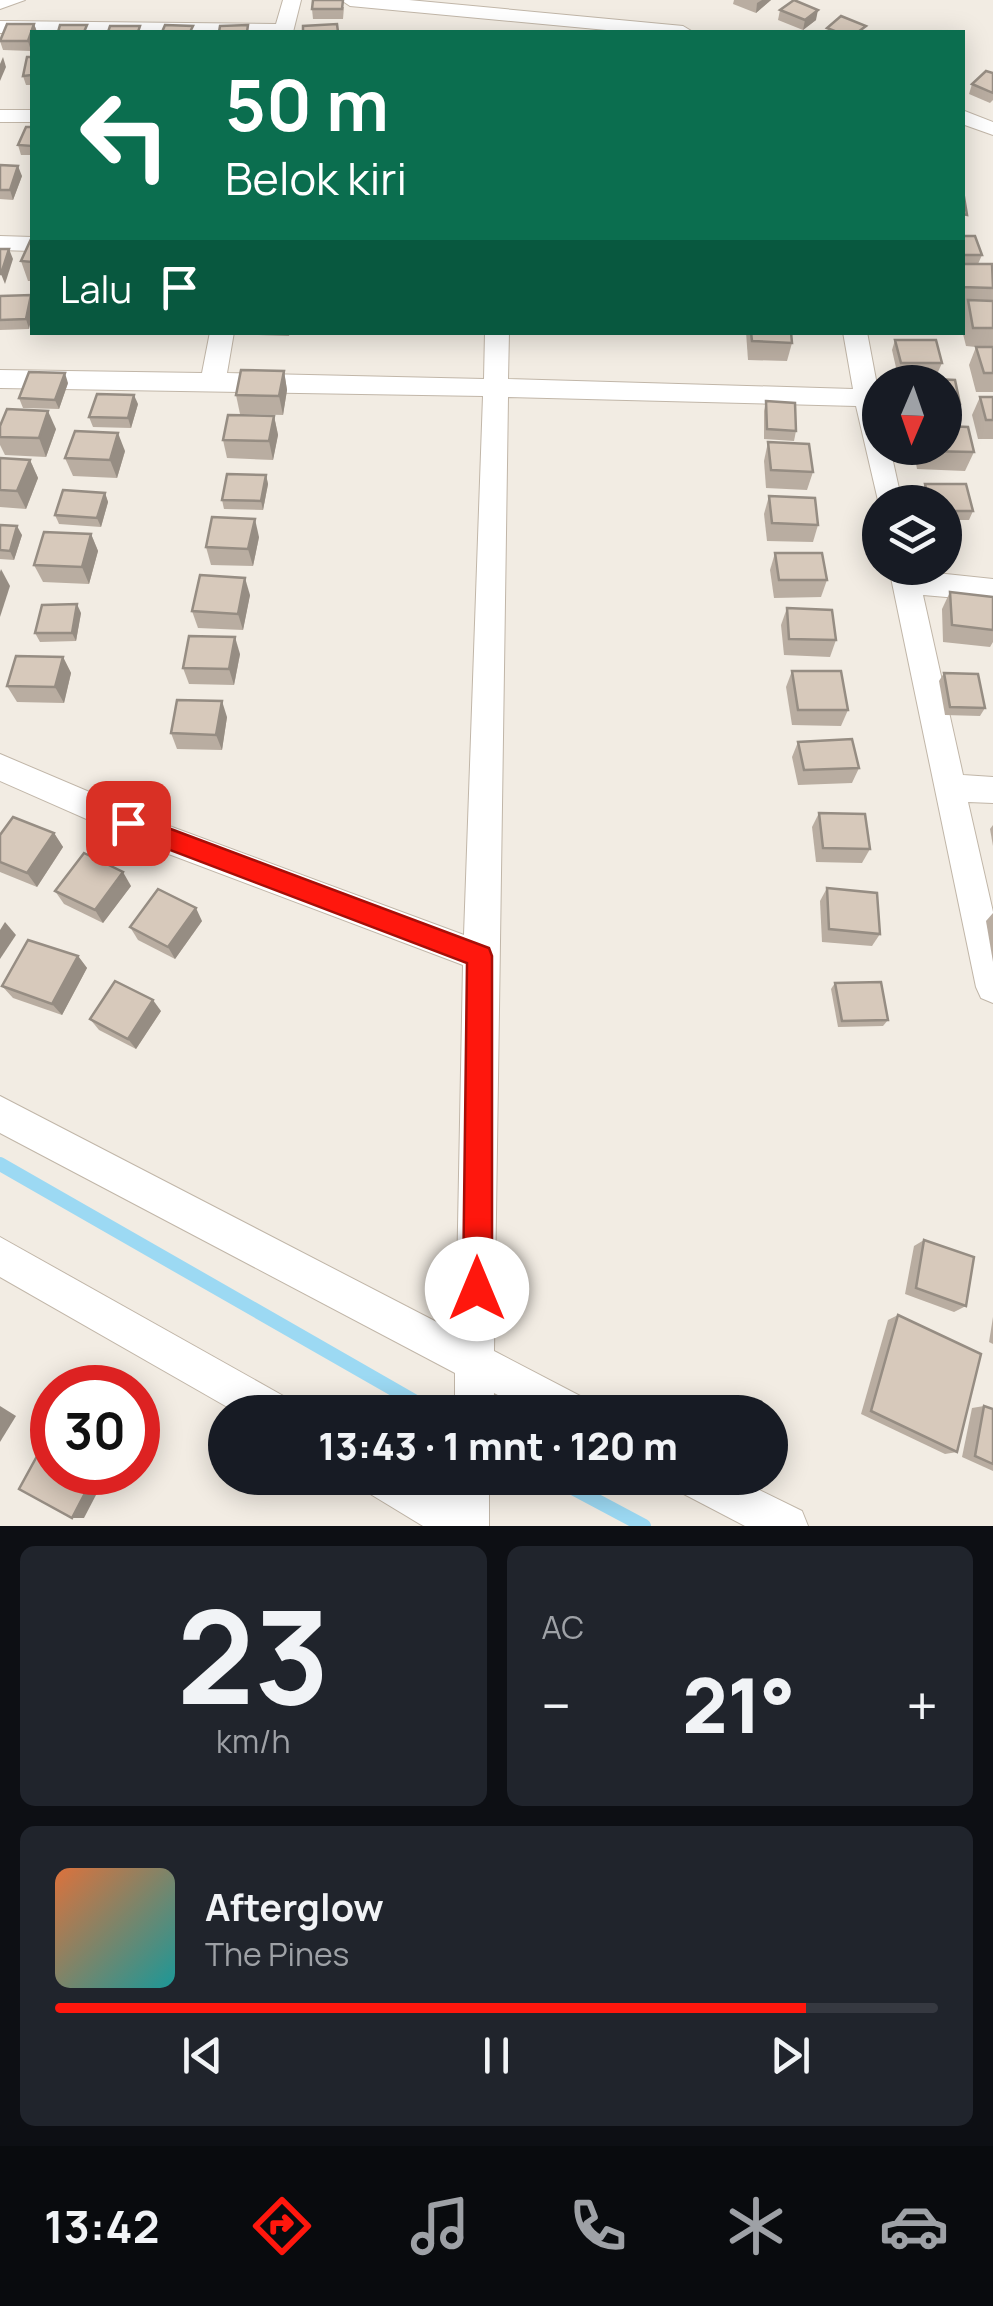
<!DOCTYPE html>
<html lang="id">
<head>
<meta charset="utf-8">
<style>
  :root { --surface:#171b24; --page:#20242c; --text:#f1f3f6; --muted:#9ea1a6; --line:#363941; --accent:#ff170d }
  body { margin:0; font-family:Manrope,sans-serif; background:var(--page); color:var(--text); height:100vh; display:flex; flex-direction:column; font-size:38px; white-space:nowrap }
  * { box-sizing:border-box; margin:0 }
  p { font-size:32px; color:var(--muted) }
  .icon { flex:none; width:55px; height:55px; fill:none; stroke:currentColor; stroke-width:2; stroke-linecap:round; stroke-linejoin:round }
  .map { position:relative; height:1526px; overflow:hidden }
  .panel { display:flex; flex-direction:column; gap:20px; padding:20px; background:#0d0f14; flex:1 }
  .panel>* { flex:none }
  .top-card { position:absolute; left:30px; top:30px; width:935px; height:305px; border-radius:0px; box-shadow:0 5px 25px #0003; background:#0b6e4f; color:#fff; overflow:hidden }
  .needle { width:65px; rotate:182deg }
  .controls { position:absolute; left:862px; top:365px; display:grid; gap:20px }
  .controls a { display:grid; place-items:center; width:100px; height:100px; border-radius:50%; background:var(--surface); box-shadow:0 5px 25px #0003; font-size:50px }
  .speed { position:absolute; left:30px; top:1365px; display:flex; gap:20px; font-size:50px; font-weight:700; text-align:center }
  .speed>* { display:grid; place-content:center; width:130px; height:130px; border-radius:50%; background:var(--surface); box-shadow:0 5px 25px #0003; line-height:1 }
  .speed .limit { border:15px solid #d22; background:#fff; color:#111 }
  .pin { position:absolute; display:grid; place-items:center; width:85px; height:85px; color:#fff; margin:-42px; border-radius:20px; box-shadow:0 5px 15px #0006 }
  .me { position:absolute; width:110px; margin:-55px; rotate:0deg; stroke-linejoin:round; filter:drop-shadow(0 0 8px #0008) }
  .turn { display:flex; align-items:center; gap:35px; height:210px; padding:0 30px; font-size:45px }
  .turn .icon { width:130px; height:130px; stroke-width:2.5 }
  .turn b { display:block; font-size:70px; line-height:85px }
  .then { display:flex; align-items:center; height:95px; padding:0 30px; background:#0003; gap:20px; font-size:38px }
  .big { font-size:75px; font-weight:800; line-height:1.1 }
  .panel .widget { flex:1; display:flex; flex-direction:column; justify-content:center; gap:15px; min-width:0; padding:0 35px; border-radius:15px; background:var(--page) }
  .panel .dial { align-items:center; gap:0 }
  .dial b { font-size:130px; line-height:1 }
  .song { display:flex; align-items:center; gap:30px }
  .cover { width:120px; height:120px; border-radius:15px; background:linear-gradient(135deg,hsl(20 70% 55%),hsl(180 70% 35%)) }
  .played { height:10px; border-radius:5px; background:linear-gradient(90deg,var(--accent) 85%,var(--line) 85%) }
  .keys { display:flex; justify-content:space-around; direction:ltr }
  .heat { display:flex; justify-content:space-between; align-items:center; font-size:55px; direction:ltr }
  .panel .tiles { flex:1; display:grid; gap:20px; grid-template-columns:1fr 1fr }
  .widget:last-child { grid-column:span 2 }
  .trip { position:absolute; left:208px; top:1395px; width:580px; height:100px; border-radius:50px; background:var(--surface); box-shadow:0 5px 25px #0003; font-weight:800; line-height:100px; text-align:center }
  .menu { display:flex; height:160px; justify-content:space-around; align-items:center; background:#090b0e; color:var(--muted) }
  .menu .icon { width:70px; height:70px }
  .menu .selected { color:var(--accent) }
  .menu b { font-size:45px; color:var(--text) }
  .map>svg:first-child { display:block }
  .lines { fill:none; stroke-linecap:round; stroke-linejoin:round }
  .stream { stroke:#9cd9f3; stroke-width:14 }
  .street-casing { stroke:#c1b6a8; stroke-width:2 }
  .street { fill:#fff; fill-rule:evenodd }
  .wall { fill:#b9ada1 }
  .shaded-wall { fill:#968d83 }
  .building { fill:#d7c9bb; stroke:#968d83; stroke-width:2.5 }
  .route { fill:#ff170d; stroke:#a60f08; stroke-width:2.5 }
</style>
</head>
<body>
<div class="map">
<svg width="993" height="1526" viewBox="0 0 993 1526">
  <rect width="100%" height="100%" fill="#f2ece3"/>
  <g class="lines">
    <g class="stream">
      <polyline points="0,1164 428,1409"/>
      <polyline points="554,1478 644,1526"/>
    </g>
    <g class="street-casing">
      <g id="street">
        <polygon points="0,0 25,0 0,9"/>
        <polygon points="283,0 301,0 293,32 0,33 0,21 276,24"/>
        <polygon points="341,0 409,0 683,26 693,32 628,32 350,6"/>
        <rect x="0" y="110" width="32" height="12"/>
        <polygon points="962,110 993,122 993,135 962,124"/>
        <polygon points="0,236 32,237 32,251 0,250"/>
        <polygon points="210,332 234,332 227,373 484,379 485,332 509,332 508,379 853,389 843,332 867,332 880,401 880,448 890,448 902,502 880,502 880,509 856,406 508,397 494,1351 584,1398 589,1412 531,1412 494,1393 493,1412 455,1412 455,1373 0,1133 0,1096 456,1332 463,965 150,847 0,781 0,754 172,827 464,935 483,396 0,388 0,370 202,373"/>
        <polygon points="889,568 993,579 993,601 923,595 963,775 993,777 993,803 968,802 993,912 993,1003 981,998 976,987"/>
        <polygon points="0,1237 287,1398 292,1412 236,1412 0,1277"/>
        <polygon points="361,1478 418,1478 448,1495 449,1478 489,1478 489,1526 423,1526 367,1492"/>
        <polygon points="674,1478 735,1478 802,1511 808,1526 745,1526 680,1492"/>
      </g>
    </g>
    <use href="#street" class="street"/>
  </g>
  <g class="wall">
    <polygon points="734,0 771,0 756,13 733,4"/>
    <polygon points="344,7 343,19 313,19 312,9"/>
    <polygon points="780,10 816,20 803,30 778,20"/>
    <polygon points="34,24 37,32 32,32 31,51 3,50 0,41"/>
    <polygon points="32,57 32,85 26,85 23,76"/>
    <polygon points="993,73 993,100 990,103 969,94 972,84"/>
    <polygon points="32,127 32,155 21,155 18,145"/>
    <polygon points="0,165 22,176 13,200 0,199"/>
    <polygon points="962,236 982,255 978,264 993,267 993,392 976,392 969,365 976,347 966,346 962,330 962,313 965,306 962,306"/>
    <polygon points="32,239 32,281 28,281 21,261"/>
    <polygon points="31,295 29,329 0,330 0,296"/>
    <polygon points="115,332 154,332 154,334"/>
    <polygon points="257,332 290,332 289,336 258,335"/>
    <polygon points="746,332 791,332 792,343 787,361 748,360"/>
    <polygon points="895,340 942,363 938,372 897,372 892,350"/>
    <polygon points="284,371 287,390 283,415 240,414 236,395"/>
    <polygon points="912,378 955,380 960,404 952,422 945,422 945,382 910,382"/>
    <polygon points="68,383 59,409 23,408 19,398"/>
    <polygon points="980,397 993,397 993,439 978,439 972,415"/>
    <polygon points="766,401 796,431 794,441 764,439 764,411"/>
    <polygon points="138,404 131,428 93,427 89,417"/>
    <polygon points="274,416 278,435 273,460 227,458 223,440"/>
    <polygon points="0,426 56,429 46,457 5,455 0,445"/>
    <polygon points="768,442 813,472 807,490 766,488 764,461"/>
    <polygon points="913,448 945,448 974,452 965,471 917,469"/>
    <polygon points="125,451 117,478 73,476 65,458"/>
    <polygon points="0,458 30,460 38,478 26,509 0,507"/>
    <polygon points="266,475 268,484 263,510 224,509 222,500"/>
    <polygon points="925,484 973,511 969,520 945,520 945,502 923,502 921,494"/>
    <polygon points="105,493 108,502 101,527 59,524 55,515"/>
    <polygon points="769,496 818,525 813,542 767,541 764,514"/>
    <polygon points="0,525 22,535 14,560 0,559"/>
    <polygon points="91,534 98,551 89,584 43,582 34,565"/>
    <polygon points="259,537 253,566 211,565 206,547"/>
    <polygon points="775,553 827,580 821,597 774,598 770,570"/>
    <polygon points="950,592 993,630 993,642 990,647 943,642 942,609"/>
    <polygon points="250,595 243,630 198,628 192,611"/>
    <polygon points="787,608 836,640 830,657 784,655 781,625"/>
    <polygon points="81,613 76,641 40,642 35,633"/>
    <polygon points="240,654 234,685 189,684 183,668"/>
    <polygon points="63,657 71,673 64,703 17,702 7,686"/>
    <polygon points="792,671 848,710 841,726 792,725 786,687"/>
    <polygon points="944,673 985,708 980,716 945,715 939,681"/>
    <polygon points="227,717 222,750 177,749 171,733"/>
    <polygon points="798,742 859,768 852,783 798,785 792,757"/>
    <polygon points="819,813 870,849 862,863 816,862 812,827"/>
    <polygon points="993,825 993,846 990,829"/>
    <polygon points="54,833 63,847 37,887 0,872 0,835"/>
    <polygon points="131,886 103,923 64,904 55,891"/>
    <polygon points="827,888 880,934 872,946 822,942 820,901"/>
    <polygon points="993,913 993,962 986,921"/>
    <polygon points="202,921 175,959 138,940 130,927"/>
    <polygon points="78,956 87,968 62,1015 13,998 2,986"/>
    <polygon points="835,983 888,1020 883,1026 838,1027 831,989"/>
    <polygon points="161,1011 136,1049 99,1030 90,1019"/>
    <polygon points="924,1240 966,1306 954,1312 905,1294 914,1246"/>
    <polygon points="898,1315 957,1452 945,1454 861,1414 888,1320"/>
    <polygon points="993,1317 993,1344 989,1342"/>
    <polygon points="984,1406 993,1409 993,1471 962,1457 972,1408"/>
  </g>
  <g class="shaded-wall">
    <polygon points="762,0 771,0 756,13 757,3"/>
    <polygon points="818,10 816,20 803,30 805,20"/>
    <polygon points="34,24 37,32 32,32 31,51 28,41"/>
    <polygon points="3,57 6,67 0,81 0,64"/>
    <polygon points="18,166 22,176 13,200 10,190"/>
    <polygon points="9,249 13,259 5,284 1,274"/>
    <polygon points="31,295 32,316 29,329 26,319"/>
    <polygon points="284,371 287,390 283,415 279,396"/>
    <polygon points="65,373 68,383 59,409 55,400"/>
    <polygon points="134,395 138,404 131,428 128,418"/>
    <polygon points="48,411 56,429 46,457 39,438"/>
    <polygon points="274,416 278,435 273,460 269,441"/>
    <polygon points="118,433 125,451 117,478 110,460"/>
    <polygon points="30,460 38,478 26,509 17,491"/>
    <polygon points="266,475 268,484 263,510 261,501"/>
    <polygon points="105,493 108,502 101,527 97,518"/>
    <polygon points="255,519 259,537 253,566 248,549"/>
    <polygon points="17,526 22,535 14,560 10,551"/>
    <polygon points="91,534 98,551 89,584 82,567"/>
    <polygon points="1,569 10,586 0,617 0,572"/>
    <polygon points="245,578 250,595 243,630 238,614"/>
    <polygon points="77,604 81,613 76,641 72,633"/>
    <polygon points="235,637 240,654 234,685 229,669"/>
    <polygon points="63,657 71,673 64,703 55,687"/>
    <polygon points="222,701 227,717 222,750 216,735"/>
    <polygon points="54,833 63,847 37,887 27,873"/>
    <polygon points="123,872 131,886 103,923 95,910"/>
    <polygon points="196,908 202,921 175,959 168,947"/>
    <polygon points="5,922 16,935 0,959 0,930"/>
    <polygon points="78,956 87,968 62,1015 52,1004"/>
    <polygon points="153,1000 161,1011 136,1049 128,1039"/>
    <polygon points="0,1406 16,1416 0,1442"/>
    <polygon points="96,1472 108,1472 84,1518 72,1518"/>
  </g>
  <g class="building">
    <polygon points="313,0 343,0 342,9 312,9"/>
    <polygon points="794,0 818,10 805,20 780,10"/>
    <polygon points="841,16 866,26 858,32 837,32 827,28"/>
    <polygon points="7,24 34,24 28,41 0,41"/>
    <polygon points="337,24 338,32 303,32 303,26"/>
    <polygon points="60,25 87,25 84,32 58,32"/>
    <polygon points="165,25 193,26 190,32 162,32"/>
    <polygon points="248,25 247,32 219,32 220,26"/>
    <polygon points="110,26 140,26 138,32 108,32"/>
    <polygon points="27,57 32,57 32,75 23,76"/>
    <polygon points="986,71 993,73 993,93 972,84"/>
    <polygon points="26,127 32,127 32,146 18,145"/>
    <polygon points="0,165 18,166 10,190 0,190"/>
    <polygon points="962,197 964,197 967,215 962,214"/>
    <polygon points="962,236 975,236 982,255 962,255"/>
    <polygon points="31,239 32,262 21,261"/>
    <polygon points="0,249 9,249 1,274 0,274"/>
    <polygon points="962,264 992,264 993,288 962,287"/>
    <polygon points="31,295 26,319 0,320 0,296"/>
    <polygon points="968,300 993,301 993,328 973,328"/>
    <polygon points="751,332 791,332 792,343 752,341"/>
    <polygon points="895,340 936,340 942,363 901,363"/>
    <polygon points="976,347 993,347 993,373 984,373"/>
    <polygon points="241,370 284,371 279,396 236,395"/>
    <polygon points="29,372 65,373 55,400 19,398"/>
    <polygon points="912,378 955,380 960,404 945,403 945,382 913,382"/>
    <polygon points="97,394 134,395 128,418 89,417"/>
    <polygon points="980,397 993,397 993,420 986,420"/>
    <polygon points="766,401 795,403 796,431 767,429"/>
    <polygon points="7,409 48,411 39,438 0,437 0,426"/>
    <polygon points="228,415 274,416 269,441 223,440"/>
    <polygon points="945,426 968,427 974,452 924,451 924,448 945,448"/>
    <polygon points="75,431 118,433 110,460 65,458"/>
    <polygon points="768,442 809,444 813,472 771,470"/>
    <polygon points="0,458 30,460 17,491 0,490"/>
    <polygon points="227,474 266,475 261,501 222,500"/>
    <polygon points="925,484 966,484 973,511 945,511 945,502 929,502"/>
    <polygon points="63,490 105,493 97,518 55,515"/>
    <polygon points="769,496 815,498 818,525 772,523"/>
    <polygon points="212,517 255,519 248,549 206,547"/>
    <polygon points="0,525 17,526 10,551 0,550"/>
    <polygon points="44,532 91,534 82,567 34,565"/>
    <polygon points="775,553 822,553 827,580 779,580"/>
    <polygon points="200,575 245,578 238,614 192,611"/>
    <polygon points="950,592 993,597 993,630 952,625"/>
    <polygon points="77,604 72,633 35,633 42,605"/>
    <polygon points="787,608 832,610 836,640 789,639"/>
    <polygon points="189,636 235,637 229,669 183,668"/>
    <polygon points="16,656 63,657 55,687 7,686"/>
    <polygon points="792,671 841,671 848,710 798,710"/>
    <polygon points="944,673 978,674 985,708 950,707"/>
    <polygon points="177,700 222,701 216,735 171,733"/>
    <polygon points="852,739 859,768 804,770 798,742"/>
    <polygon points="819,813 865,814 870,849 823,848"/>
    <polygon points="13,817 54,833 27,873 0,862 0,835"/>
    <polygon points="84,853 123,872 95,910 55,891"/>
    <polygon points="827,888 877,893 880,934 829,929"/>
    <polygon points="158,889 196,908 168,947 130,927"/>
    <polygon points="28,940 78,956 52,1004 2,986"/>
    <polygon points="115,981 153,1000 128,1039 90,1019"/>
    <polygon points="881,982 888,1020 842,1021 835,983"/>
    <polygon points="924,1240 974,1257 966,1306 916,1288"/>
    <polygon points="898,1315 981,1354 957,1452 871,1411"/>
    <polygon points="984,1406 993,1409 993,1464 975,1456"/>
    <polygon points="48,1436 52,1439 52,1472 96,1472 72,1518 19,1489"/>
  </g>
  <polygon class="route" points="128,813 489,948 492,956 492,1289 487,1299 477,1304 467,1299 463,1289 467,963 120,831 120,816"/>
</svg>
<div class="controls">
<a><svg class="needle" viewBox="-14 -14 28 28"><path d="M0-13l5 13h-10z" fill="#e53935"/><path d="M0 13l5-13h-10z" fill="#9ea1a6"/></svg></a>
<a><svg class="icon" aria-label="layers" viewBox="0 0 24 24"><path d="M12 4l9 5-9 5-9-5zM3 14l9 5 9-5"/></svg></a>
</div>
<div class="speed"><div class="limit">30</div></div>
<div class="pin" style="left:128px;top:823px;background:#d93025"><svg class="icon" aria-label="arrive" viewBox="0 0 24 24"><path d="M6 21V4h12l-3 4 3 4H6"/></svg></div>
<svg class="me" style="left:477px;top:1289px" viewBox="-20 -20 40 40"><circle r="19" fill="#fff"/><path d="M0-13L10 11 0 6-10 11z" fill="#ff170d"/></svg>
<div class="trip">13:43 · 1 mnt · 120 m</div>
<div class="top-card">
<div class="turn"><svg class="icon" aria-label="left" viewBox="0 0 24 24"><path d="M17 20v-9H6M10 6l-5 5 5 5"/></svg><div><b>50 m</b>Belok kiri</div></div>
<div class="then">Lalu<svg class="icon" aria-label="arrive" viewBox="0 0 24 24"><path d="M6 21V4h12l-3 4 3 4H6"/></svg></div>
</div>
</div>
<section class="panel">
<div class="tiles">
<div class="widget dial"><b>23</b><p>km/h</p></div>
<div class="widget"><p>AC</p>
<div class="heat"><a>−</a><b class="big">21°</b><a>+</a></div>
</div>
<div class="widget">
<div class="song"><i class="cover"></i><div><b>Afterglow</b><p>The Pines</p></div></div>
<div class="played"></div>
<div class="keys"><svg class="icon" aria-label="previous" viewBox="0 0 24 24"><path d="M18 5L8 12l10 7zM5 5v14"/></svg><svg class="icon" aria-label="pause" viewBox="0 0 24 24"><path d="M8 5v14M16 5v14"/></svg><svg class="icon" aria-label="next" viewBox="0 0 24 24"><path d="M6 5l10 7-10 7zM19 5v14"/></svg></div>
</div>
</div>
</section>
<nav class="menu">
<b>13:42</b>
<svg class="icon selected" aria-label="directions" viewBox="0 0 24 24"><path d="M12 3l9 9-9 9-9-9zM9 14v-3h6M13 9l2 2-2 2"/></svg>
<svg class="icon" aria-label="music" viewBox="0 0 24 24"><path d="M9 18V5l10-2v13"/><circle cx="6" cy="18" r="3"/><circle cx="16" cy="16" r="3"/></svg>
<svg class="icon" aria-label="phone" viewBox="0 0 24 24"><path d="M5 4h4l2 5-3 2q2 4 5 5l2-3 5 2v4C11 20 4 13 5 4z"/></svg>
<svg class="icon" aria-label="climate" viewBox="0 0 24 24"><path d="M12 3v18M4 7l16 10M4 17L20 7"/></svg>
<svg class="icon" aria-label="car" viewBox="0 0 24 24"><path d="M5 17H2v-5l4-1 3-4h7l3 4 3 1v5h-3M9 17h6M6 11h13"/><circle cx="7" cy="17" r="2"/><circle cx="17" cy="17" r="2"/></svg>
</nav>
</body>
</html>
